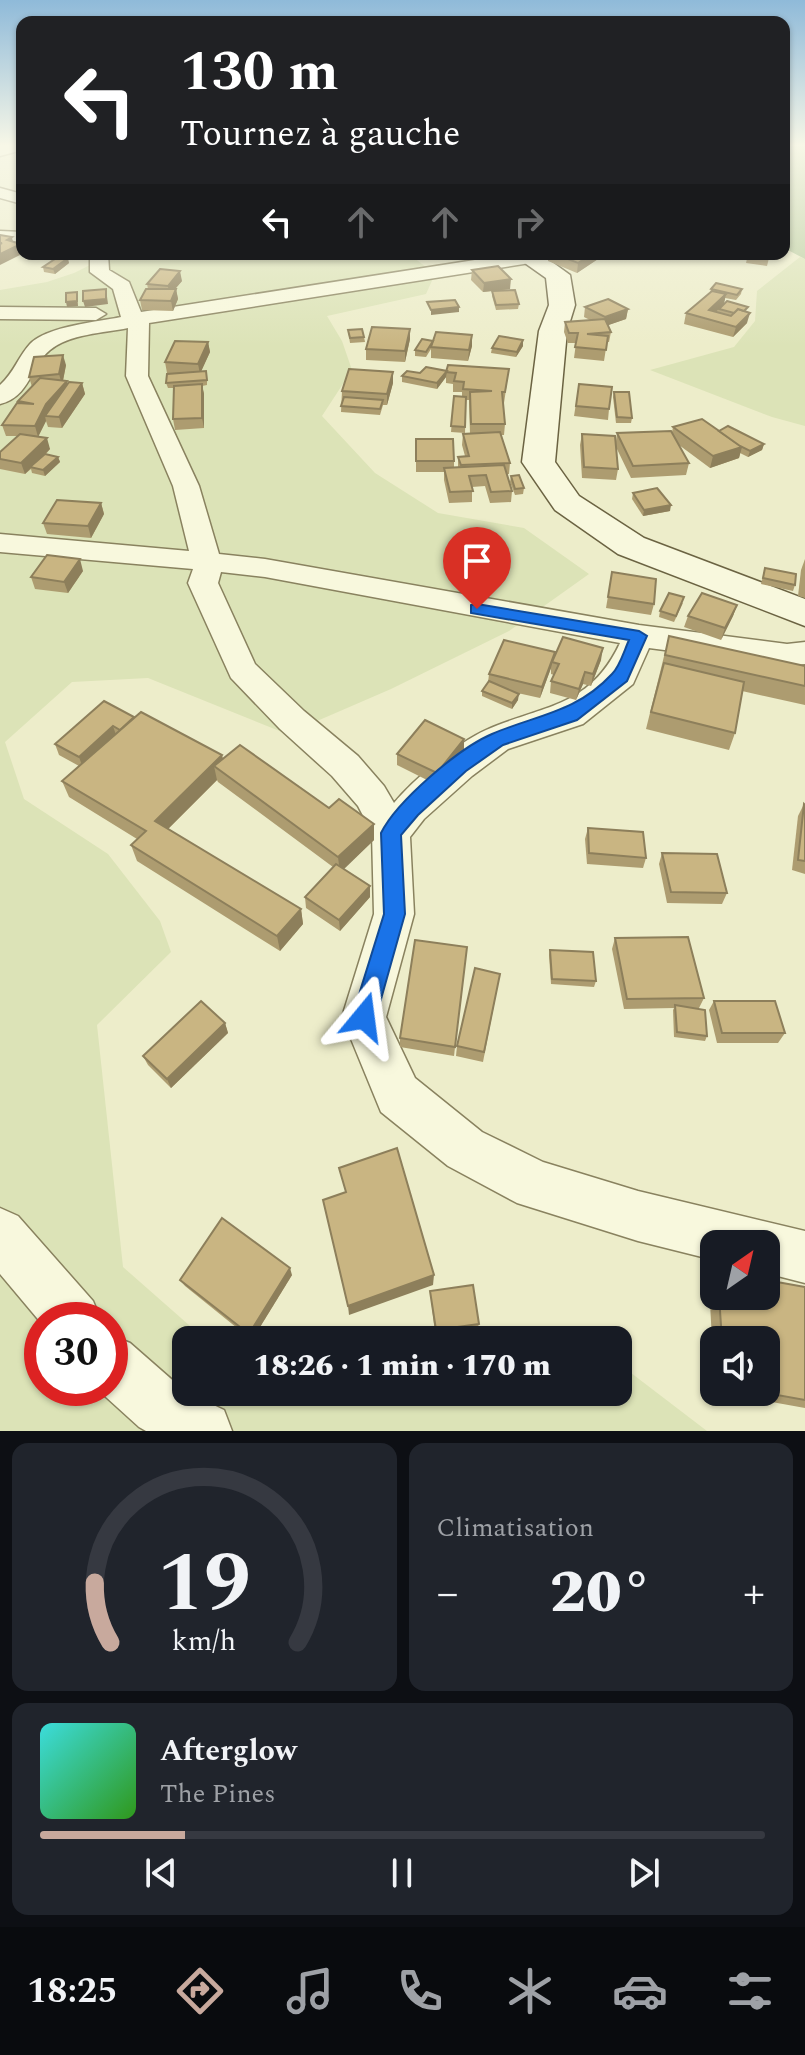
<!DOCTYPE html>
<html lang="fr">
<head>
<meta charset="utf-8">
<style>
  :root { --surface:#171b24; --page:#20242c; --text:#f1f3f6; --muted:#9ea1a6; --line:#363941; --accent:#c8a99d }
  body { margin:0; font-family:Spectral,serif; background:var(--page); color:var(--text); height:100vh; display:flex; flex-direction:column; font-size:30px; white-space:nowrap }
  * { box-sizing:border-box; margin:0 }
  p { font-size:26px; color:var(--muted) }
  .icon { flex:none; width:44px; height:44px; fill:none; stroke:currentColor; stroke-width:2; stroke-linecap:round; stroke-linejoin:round }
  .map { position:relative; height:1431px; overflow:hidden }
  .drawer { display:flex; flex-direction:column; gap:12px; padding:12px; background:#0d0f14; flex:1 }
  .drawer>* { flex:none }
  .guide { position:absolute; left:16px; top:16px; width:774px; height:244px; border-radius:16px; box-shadow:0 2px 6px #0004; background:#202124; color:#fff; overflow:hidden }
  .needle { width:52px; rotate:34deg }
  .controls { position:absolute; left:700px; top:1230px; display:grid; gap:16px }
  .controls a { display:grid; place-items:center; width:80px; height:80px; border-radius:16px; background:var(--surface); box-shadow:0 2px 6px #0004; font-size:40px }
  .speed { position:absolute; left:24px; top:1302px; display:flex; gap:16px; font-size:40px; font-weight:700; text-align:center }
  .speed>* { display:grid; place-content:center; width:104px; height:104px; border-radius:50%; background:var(--surface); box-shadow:0 2px 6px #0004; line-height:1 }
  .speed .limit { border:12px solid #d22; background:#fff; color:#111 }
  .pin { position:absolute; display:grid; place-items:center; width:68px; height:68px; color:#fff; margin:-82px -34px; border-radius:50% 50% 50% 0; rotate:-45deg; box-shadow:0 0 8px #0007 }
  .pin .icon { rotate:45deg }
  .me { position:absolute; width:88px; margin:-44px; rotate:16deg; stroke-linejoin:round; filter:drop-shadow(0 0 6px #0008) }
  .turn { display:flex; align-items:center; gap:28px; height:168px; padding:0 32px; font-size:36px }
  .turn .icon { width:104px; height:104px; stroke-width:2.5 }
  .turn b { display:block; font-size:56px; line-height:68px }
  .lanes { display:flex; align-items:center; height:76px; padding:0 32px; background:#0003; justify-content:center; gap:40px; direction:ltr }
  .lanes .off { opacity:.35 }
  .big { font-size:60px; font-weight:800; line-height:1.1 }
  .drawer .widget { flex:1; display:flex; flex-direction:column; justify-content:center; gap:12px; min-width:0; padding:0 28px; border-radius:16px; background:var(--page) }
  .drawer .dial { align-items:center; gap:0 }
  .dial svg { height:208px; overflow:visible; fill:none; stroke:var(--line); stroke-width:7; stroke-linecap:round; text-anchor:middle }
  .dial text { fill:var(--text); stroke:none }
  .song { display:flex; align-items:center; gap:24px }
  .cover { width:96px; height:96px; border-radius:12px; background:linear-gradient(135deg,hsl(180 70% 55%),hsl(110 70% 35%)) }
  .played { height:8px; border-radius:4px; background:linear-gradient(90deg,var(--accent) 20%,var(--line) 20%) }
  .keys { display:flex; justify-content:space-around; direction:ltr }
  .heat { display:flex; justify-content:space-between; align-items:center; font-size:44px; direction:ltr }
  .drawer .tiles { flex:1; display:grid; gap:12px; grid-template-columns:1fr 1fr }
  .widget:last-child { grid-column:span 2 }
  .trip { position:absolute; left:172px; top:1326px; width:460px; height:80px; border-radius:16px; background:var(--surface); box-shadow:0 2px 6px #0004; font-weight:800; line-height:80px; text-align:center }
  .menu { display:flex; height:128px; justify-content:space-around; align-items:center; background:#090b0e; color:var(--muted) }
  .menu .icon { width:56px; height:56px }
  .menu .current { color:var(--accent) }
  .menu b { font-size:36px; color:var(--text) }
  .map>svg:first-child { display:block }
  .farmland { fill:#dce3b7; fill-rule:evenodd }
  .green { fill:#b8cb9e }
  .lines { fill:none; stroke-linecap:round; stroke-linejoin:round }
  .street-casing { stroke:#89825f; stroke-width:3 }
  .secondary-casing { stroke:#6b6342; stroke-width:3 }
  .street { fill:#f8f8dd; fill-rule:evenodd }
  .secondary { fill:#f8f8dd; fill-rule:evenodd }
  .wall { fill:#ad9c70 }
  .shaded-wall { fill:#8d7f5b }
  .building { fill:#c9b582; stroke:#8d7f5b; stroke-width:2 }
  .route { fill:#1a73e8; stroke:#114b97; stroke-width:2 }
</style>
</head>
<body>
<div class="map">
<svg width="805" height="1431" viewBox="0 0 805 1431">
  <rect width="100%" height="100%" fill="#ededca"/>
  <g class="farmland">
    <path d="M99 254H298L328 260 350 254H409L435 274 426 294 327 316 342 341 352 370 322 416 375 473 438 513 524 528 589 574 509 631 391 689 287 734 148 678 72 682 5 742 24 799 108 854 160 921 171 952 97 1025 123 1267 206 1340H186V1392H618V1363L707 1431H0V290L47 282 74 273 94 263ZM42 1320H110V1388H42Z"/>
    <polygon points="800,257 805,259 805,426 772,417 650,370 734,347 755,321 757,291"/>
  </g>
  <polygon class="green" points="784,146 805,146 805,259 784,248 784,162 791,157 784,151"/>
  <g class="lines">
    <g class="street-casing">
      <g id="street">
        <polygon points="0,146 22,146 22,150 0,156"/>
        <polygon points="0,188 22,194 22,204 0,198"/>
        <polygon points="0,231 22,232 22,242 0,241"/>
        <path d="M90 254H108L109 270 129 282 141 312 513 254H558L549 260 149 323 148 376 199 486 219 554 265 559 639 625 787 644 805 642V664L787 666 649 648 633 684 583 724 508 749 472 776 424 819 410 837 414 914 386 1017 415 1078 482 1132 543 1162 638 1191 805 1231V1283L766 1273V1244H714V1260L638 1241 517 1203 448 1166 381 1112 342 1017 374 914 372 833 358 806 332 776 280 729 231 678 188 583 193 569 0 552V534L189 551 173 486 126 376 128 328C104 333 69 334 50 350 31 365 30 397 0 404V385C14 373 18 357 30 344 47 326 98 322 121 317L113 289 90 272ZM221 572 265 577 620 643C590 708 543 705 486 730 457 743 414 779 394 803L384 786 358 756 304 711 255 664 218 583Z"/>
        <polygon points="0,307 96,308 106,314 96,320 0,319"/>
        <polygon points="0,1208 18,1216 93,1301 101,1320 42,1320 42,1324 0,1274"/>
        <polygon points="110,1335 130,1343 186,1392 224,1410 232,1431 146,1431 139,1427 96,1388 110,1388"/>
      </g>
    </g>
    <g class="secondary-casing">
      <polygon id="secondary" points="512,254 541,254 570,275 575,305 567,331 555,462 579,496 644,538 805,599 805,626 618,554 555,510 522,462 539,331 549,305 546,278"/>
    </g>
    <use href="#street" class="street"/>
    <use href="#secondary" class="secondary"/>
  </g>
  <g class="wall">
    <polygon points="434,254 462,254 443,259"/>
    <polygon points="548,254 602,254 601,257 577,273 548,261"/>
    <polygon points="748,254 770,254 767,266 746,263"/>
    <polygon points="69,263 55,274 44,272 43,267"/>
    <polygon points="472,270 510,289 496,291 519,304 518,309 496,310 492,296 492,291 483,292 471,280"/>
    <polygon points="182,281 175,289 176,289 178,299 173,311 142,310 140,300 148,289 147,284"/>
    <polygon points="711,289 742,289 741,294 736,300 725,298 723,305 747,312 747,323 733,337 684,324 686,313 710,293"/>
    <polygon points="585,307 628,309 626,319 608,325 611,332 609,342 607,342 604,361 574,358 576,343 568,343 564,332 565,322 590,320 584,317"/>
    <polygon points="348,330 364,337 365,342 350,343"/>
    <polygon points="410,339 405,362 366,360 366,349"/>
    <polygon points="422,339 472,346 468,361 431,358 431,349 426,357 415,356 415,350"/>
    <polygon points="523,340 523,346 516,357 491,353 492,348"/>
    <polygon points="208,342 210,352 201,371 207,376 207,385 202,386 204,394 204,428 175,430 173,419 174,388 168,388 166,383 172,373 167,373 165,362"/>
    <polygon points="66,365 63,381 68,384 82,383 85,394 62,428 48,427 46,421 38,437 50,449 46,454 58,457 60,462 45,476 32,473 31,469 25,474 0,469 0,452 17,436 6,436 2,425 19,403 18,401 32,387 29,377"/>
    <polygon points="509,369 504,403 503,403 505,424 504,435 501,435 510,463 509,474 507,474 512,491 511,502 490,503 485,486 472,487 472,502 449,503 444,480 444,472 416,472 416,439 454,461 454,468 458,468 458,457 465,456 462,445 463,434 470,434 469,400 466,400 465,433 451,432 454,396 462,396 462,392 453,392 453,384 446,383 446,377 437,389 402,382 402,376 446,371"/>
    <polygon points="393,383 387,405 383,405 380,415 341,412 342,391"/>
    <polygon points="579,384 609,409 608,420 574,416"/>
    <polygon points="614,392 632,418 631,423 616,423 613,397"/>
    <polygon points="673,427 719,431 764,444 762,450 748,457 740,453 739,458 710,468 679,445 689,463 686,475 631,478 616,447 618,469 616,480 582,478 580,445 582,434 616,441 617,433 672,432"/>
    <polygon points="511,476 524,488 523,494 515,495 510,482"/>
    <polygon points="633,493 670,511 643,516 632,499"/>
    <polygon points="101,503 104,514 91,538 47,534 43,523"/>
    <polygon points="805,559 805,598 798,596 801,570"/>
    <polygon points="765,568 795,585 793,591 761,584"/>
    <polygon points="83,571 68,593 35,589 31,577"/>
    <polygon points="612,572 654,604 651,615 606,608"/>
    <polygon points="683,603 674,622 659,617 660,611"/>
    <polygon points="737,605 733,616 721,640 684,627 688,616"/>
    <polygon points="669,636 805,666 805,705 742,691 735,733 729,750 646,729"/>
    <polygon points="555,652 554,659 601,660 591,686 583,684 576,700 550,693 551,681 554,675 551,674 551,668 540,698 513,692 518,700 512,709 482,696 482,691 488,683 489,674"/>
    <polygon points="134,717 222,755 223,759 329,808 374,824 374,840 343,869 370,886 370,897 340,931 306,908 305,897 333,867 218,782 217,780 168,829 301,909 303,924 280,951 137,861 131,845 137,839 69,797 62,781 79,766 59,755 55,744"/>
    <polygon points="464,750 437,785 397,765 397,754"/>
    <polygon points="804,804 805,805 805,874 792,870 798,816"/>
    <polygon points="588,828 646,858 643,868 587,864 585,839"/>
    <polygon points="662,853 727,893 722,904 667,903 659,864"/>
    <polygon points="615,938 704,998 699,1008 694,1008 707,1036 705,1041 674,1037 673,1010 674,1008 624,1009 612,949"/>
    <polygon points="467,947 454,1056 400,1047 400,1038"/>
    <polygon points="550,950 596,981 594,987 551,984 549,955"/>
    <polygon points="500,974 483,1062 456,1056 457,1046"/>
    <polygon points="714,1001 785,1033 778,1043 717,1043 709,1010"/>
    <polygon points="225,1023 228,1033 171,1088 148,1065 143,1056"/>
    <polygon points="292,1275 252,1340 185,1286 180,1280"/>
    <polygon points="714,1280 714,1296 766,1296 805,1287 805,1408 716,1392 766,1392 766,1340 714,1340 714,1376 709,1285"/>
    <polygon points="430,1291 479,1324 478,1327 435,1333"/>
  </g>
  <g class="shaded-wall">
    <polygon points="12,237 14,247 21,244 22,254 0,265 0,254 7,240"/>
    <polygon points="444,254 462,254 443,259"/>
    <polygon points="592,254 602,254 601,257 577,273 578,263"/>
    <polygon points="68,258 69,263 55,274 53,269"/>
    <polygon points="180,271 182,281 169,296 168,286"/>
    <polygon points="511,279 510,289 483,292 484,283"/>
    <polygon points="106,289 108,304 85,307 83,301"/>
    <polygon points="176,289 178,299 173,311 171,301"/>
    <polygon points="77,292 78,306 67,307 66,302"/>
    <polygon points="726,294 724,304 707,320 709,310"/>
    <polygon points="459,307 459,312 431,315 431,310"/>
    <polygon points="628,309 626,319 603,327 605,317"/>
    <polygon points="750,313 747,323 733,337 736,327"/>
    <polygon points="410,329 410,339 405,362 405,351"/>
    <polygon points="472,335 472,346 468,361 469,350"/>
    <polygon points="523,340 523,346 516,357 517,352"/>
    <polygon points="208,342 210,352 200,374 198,364"/>
    <polygon points="63,355 66,365 62,385 59,374"/>
    <polygon points="447,371 446,377 437,389 437,383"/>
    <polygon points="393,372 393,383 387,405 387,394"/>
    <polygon points="67,381 70,392 45,416 46,421 38,437 35,426 46,404"/>
    <polygon points="82,383 85,394 62,428 59,417"/>
    <polygon points="202,384 204,394 204,428 202,418"/>
    <polygon points="47,438 50,449 25,474 21,463"/>
    <polygon points="764,444 762,450 748,457 750,451"/>
    <polygon points="742,447 739,458 710,468 713,456"/>
    <polygon points="58,457 60,462 45,476 43,470"/>
    <polygon points="101,503 104,514 91,538 88,526"/>
    <polygon points="671,505 670,511 643,516 644,510"/>
    <polygon points="80,559 83,571 68,593 64,582"/>
    <polygon points="737,605 733,616 721,640 725,628"/>
    <polygon points="603,648 601,660 591,686 593,674"/>
    <polygon points="555,652 551,668 540,698 542,687"/>
    <polygon points="585,672 583,684 576,700 579,689"/>
    <polygon points="519,694 518,700 512,709 512,703"/>
    <polygon points="113,726 117,738 83,768 79,757"/>
    <polygon points="464,739 464,750 437,785 437,773"/>
    <polygon points="222,755 225,772 214,766 217,780 160,837 155,821"/>
    <polygon points="374,824 374,840 340,873 338,857"/>
    <polygon points="370,886 370,897 340,931 339,920"/>
    <polygon points="301,909 303,924 280,951 277,936"/>
    <polygon points="225,1023 228,1033 171,1088 167,1079"/>
    <polygon points="290,1268 292,1275 252,1340 249,1334"/>
    <polygon points="434,1275 433,1285 349,1315 348,1306"/>
  </g>
  <g class="building">
    <polygon points="0,235 12,237 7,240 21,244 0,254 0,244 2,243 0,243"/>
    <polygon points="555,254 592,254 578,263"/>
    <polygon points="752,254 770,254 770,256"/>
    <polygon points="58,257 68,258 53,269 43,267"/>
    <polygon points="498,266 511,279 484,283 472,270"/>
    <polygon points="160,269 180,271 168,286 147,284"/>
    <polygon points="716,283 742,289 737,295 711,289"/>
    <polygon points="106,289 106,299 83,301 83,291"/>
    <polygon points="146,289 176,289 171,301 140,300"/>
    <polygon points="515,290 519,304 496,305 492,291"/>
    <polygon points="712,291 726,294 709,310 731,316 738,309 750,313 736,327 686,313"/>
    <polygon points="77,292 77,301 66,302 66,293"/>
    <polygon points="608,299 628,309 605,317 585,307"/>
    <polygon points="455,300 459,307 431,310 427,302"/>
    <polygon points="727,301 748,307 744,311 738,309 734,313 719,309"/>
    <polygon points="605,319 611,332 587,334 608,336 606,350 575,347 578,333 569,333 565,322"/>
    <polygon points="372,327 410,329 405,351 366,349"/>
    <polygon points="362,329 364,337 350,338 348,330"/>
    <polygon points="436,332 472,335 469,350 431,347"/>
    <polygon points="499,336 523,340 517,352 492,348"/>
    <polygon points="422,339 433,341 426,352 415,350"/>
    <polygon points="175,341 208,342 198,364 165,362"/>
    <polygon points="63,355 59,374 29,377 34,357"/>
    <polygon points="448,365 509,369 505,392 502,392 505,424 471,424 470,392 492,391 463,389 464,382 454,381 456,373 446,372"/>
    <polygon points="426,367 447,371 437,383 402,376 407,371 420,373"/>
    <polygon points="349,369 393,372 387,394 342,391"/>
    <polygon points="206,371 207,380 166,383 167,374"/>
    <polygon points="40,378 67,381 46,404 35,426 2,425 17,403 34,404 18,401"/>
    <polygon points="69,382 82,383 59,417 45,416"/>
    <polygon points="202,384 202,418 173,419 174,386"/>
    <polygon points="579,384 612,387 609,409 576,406"/>
    <polygon points="614,392 629,392 632,418 617,417"/>
    <polygon points="454,396 466,397 465,427 451,426"/>
    <polygon points="344,397 383,400 380,409 341,406"/>
    <polygon points="702,419 742,447 713,456 673,427"/>
    <polygon points="728,426 764,444 750,451 740,446 719,431"/>
    <polygon points="671,431 689,463 633,466 617,433"/>
    <polygon points="500,432 510,463 461,465 458,457 469,456 463,434"/>
    <polygon points="20,434 47,438 21,463 0,459 0,452"/>
    <polygon points="582,434 615,436 618,469 584,467"/>
    <polygon points="416,439 453,439 454,461 416,461"/>
    <polygon points="45,454 58,457 43,470 30,467"/>
    <polygon points="504,465 512,491 491,492 486,475 469,476 473,491 450,492 444,468"/>
    <polygon points="519,475 524,488 515,489 511,476"/>
    <polygon points="657,488 671,505 644,510 633,493"/>
    <polygon points="57,500 101,503 88,526 43,523"/>
    <polygon points="47,555 80,559 64,582 31,577"/>
    <polygon points="765,568 796,574 795,585 763,578"/>
    <polygon points="612,572 656,579 654,604 608,597"/>
    <polygon points="669,593 684,597 676,616 660,611"/>
    <polygon points="702,593 737,605 725,628 688,616"/>
    <polygon points="669,636 805,666 805,686 665,655"/>
    <polygon points="563,637 603,648 593,674 585,672 579,689 551,681 559,664 552,662"/>
    <polygon points="504,640 555,652 542,687 489,674"/>
    <polygon points="664,663 744,682 735,733 651,712"/>
    <polygon points="489,681 519,694 512,703 482,691"/>
    <polygon points="104,701 134,717 120,730 113,726 79,757 55,744"/>
    <polygon points="141,712 222,755 155,821 301,909 277,936 131,845 146,831 62,781"/>
    <polygon points="425,720 464,739 437,773 397,754"/>
    <polygon points="240,745 329,808 339,799 374,824 338,857 214,766"/>
    <polygon points="804,804 805,805 805,861 798,860"/>
    <polygon points="588,828 643,832 646,858 589,853"/>
    <polygon points="662,853 717,854 727,893 671,892"/>
    <polygon points="336,864 370,886 339,920 305,897"/>
    <polygon points="688,937 704,998 627,999 615,938"/>
    <polygon points="415,940 467,947 455,1047 400,1038"/>
    <polygon points="550,950 593,952 596,981 552,979"/>
    <polygon points="475,968 500,974 484,1052 457,1046"/>
    <polygon points="201,1001 225,1023 167,1079 143,1056"/>
    <polygon points="714,1001 775,1001 785,1033 722,1033"/>
    <polygon points="675,1005 705,1010 707,1036 677,1032"/>
    <polygon points="397,1148 434,1275 348,1306 323,1200 346,1192 339,1168"/>
    <polygon points="222,1218 290,1268 249,1334 180,1280"/>
    <polygon points="766,1280 805,1287 805,1400 761,1392 766,1392 766,1340 722,1340 719,1296 766,1296"/>
    <polygon points="473,1285 479,1324 436,1330 430,1291"/>
  </g>
  <linearGradient id="sky" x2="0" y2="1"><stop stop-color="#8fbad9"/><stop offset="0.42" stop-color="#f7f7e7"/><stop offset="1" stop-color="#f7f7e7" stop-opacity="0"/></linearGradient>
  <rect width="805" height="346" fill="url(#sky)"/>
  <path class="route" d="M477 604 639 631 647 636 627 681 577 720 503 745 466 771 418 815 401 835 405 914 376 1017 372 1025 364 1029 355 1025 352 1017 384 914 381 833C397 801 459 748 492 734 536 715 576 713 612 674 620 666 624 651 629 640L471 613V605Z"/>
</svg>
<div class="controls">
<a><svg class="needle" viewBox="-14 -14 28 28"><path d="M0-13l5 13h-10z" fill="#e53935"/><path d="M0 13l5-13h-10z" fill="#9ea1a6"/></svg></a>
<a><svg class="icon" aria-label="sound" viewBox="0 0 24 24"><path d="M4 9h4l5-4v14l-5-4H4zM17 9q2 3 0 6"/></svg></a>
</div>
<div class="speed"><div class="limit">30</div></div>
<div class="pin" style="left:477px;top:609px;background:#d93025"><svg class="icon" aria-label="arrive" viewBox="0 0 24 24"><path d="M6 21V4h12l-3 4 3 4H6"/></svg></div>
<svg class="me" style="left:364px;top:1017px" viewBox="-20 -20 40 40"><path d="M0-17L14 15 0 8-14 15z" fill="#1a73e8" stroke="#fff" stroke-width="4"/></svg>
<div class="trip">18:26 · 1 min · 170 m</div>
<div class="guide">
<div class="turn"><svg class="icon" aria-label="left" viewBox="0 0 24 24"><path d="M17 20v-9H6M10 6l-5 5 5 5"/></svg><div><b>130 m</b>Tournez à gauche</div></div>
<div class="lanes"><svg class="icon" aria-label="left" viewBox="0 0 24 24"><path d="M17 20v-9H6M10 6l-5 5 5 5"/></svg><svg class="icon off" aria-label="ahead" viewBox="0 0 24 24"><path d="M12 20V5M6 11l6-6 6 6"/></svg><svg class="icon off" aria-label="ahead" viewBox="0 0 24 24"><path d="M12 20V5M6 11l6-6 6 6"/></svg><svg class="icon off" aria-label="right" viewBox="0 0 24 24"><path d="M7 20v-9h11M14 6l5 5-5 5"/></svg></div>
</div>
</div>
<section class="drawer">
<div class="tiles">
<div class="widget dial"><svg viewBox="0 0 100 80">
<path d="M14 69A42 42 0 1 1 86 69"/>
<path d="M14 69A42 42 0 0 1 8 46" stroke="#c8a99d"/>
<text x="50" y="56" font-size="32" font-weight="700">19</text>
<text x="50" y="72" font-size="11">km/h</text>
</svg></div>
<div class="widget"><p>Climatisation</p>
<div class="heat"><a>−</a><b class="big">20°</b><a>+</a></div>
</div>
<div class="widget">
<div class="song"><i class="cover"></i><div><b>Afterglow</b><p>The Pines</p></div></div>
<div class="played"></div>
<div class="keys"><svg class="icon" aria-label="previous" viewBox="0 0 24 24"><path d="M18 5L8 12l10 7zM5 5v14"/></svg><svg class="icon" aria-label="pause" viewBox="0 0 24 24"><path d="M8 5v14M16 5v14"/></svg><svg class="icon" aria-label="next" viewBox="0 0 24 24"><path d="M6 5l10 7-10 7zM19 5v14"/></svg></div>
</div>
</div>
</section>
<nav class="menu">
<b>18:25</b>
<svg class="icon current" aria-label="directions" viewBox="0 0 24 24"><path d="M12 3l9 9-9 9-9-9zM9 14v-3h6M13 9l2 2-2 2"/></svg>
<svg class="icon" aria-label="music" viewBox="0 0 24 24"><path d="M9 18V5l10-2v13"/><circle cx="6" cy="18" r="3"/><circle cx="16" cy="16" r="3"/></svg>
<svg class="icon" aria-label="phone" viewBox="0 0 24 24"><path d="M5 4h4l2 5-3 2q2 4 5 5l2-3 5 2v4C11 20 4 13 5 4z"/></svg>
<svg class="icon" aria-label="climate" viewBox="0 0 24 24"><path d="M12 3v18M4 7l16 10M4 17L20 7"/></svg>
<svg class="icon" aria-label="car" viewBox="0 0 24 24"><path d="M5 17H2v-5l4-1 3-4h7l3 4 3 1v5h-3M9 17h6M6 11h13"/><circle cx="7" cy="17" r="2"/><circle cx="17" cy="17" r="2"/></svg>
<svg class="icon" aria-label="filters" viewBox="0 0 24 24"><path d="M4 7h16M4 17h16"/><circle cx="9" cy="7" r="2"/><circle cx="15" cy="17" r="2"/></svg>
</nav>
</body>
</html>
